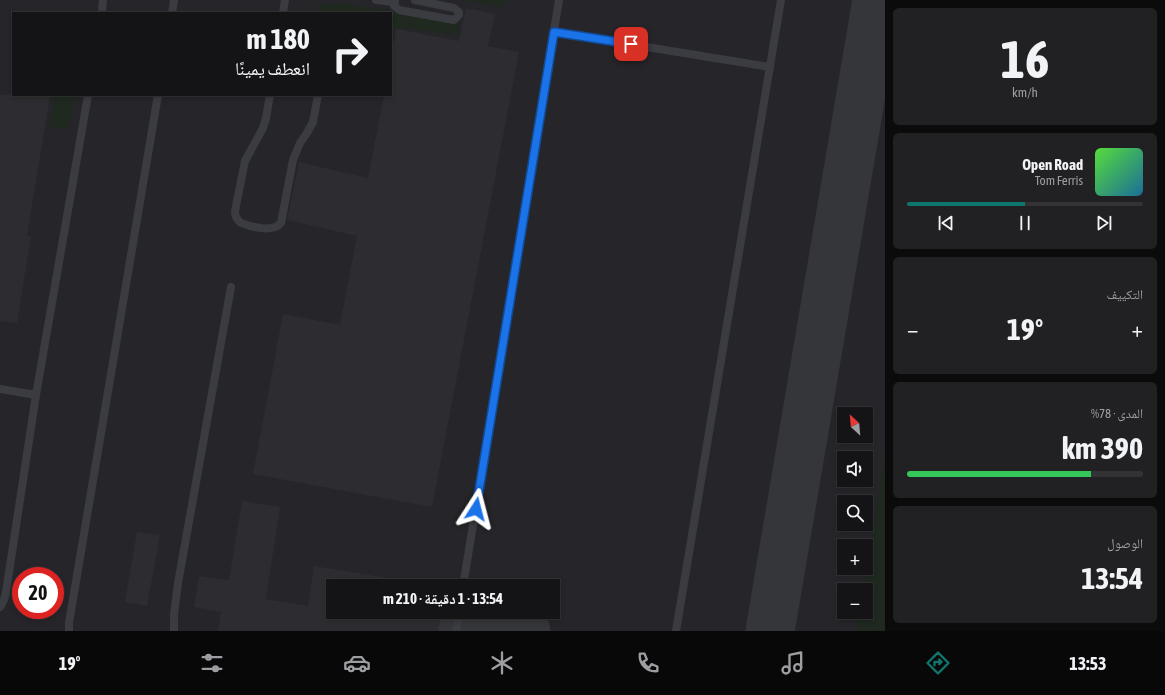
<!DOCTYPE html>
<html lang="ar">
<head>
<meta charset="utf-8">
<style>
  :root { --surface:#141416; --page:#212123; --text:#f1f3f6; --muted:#9d9ea1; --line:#333335; --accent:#0f766e }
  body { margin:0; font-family:"Asap Condensed","Noto Naskh Arabic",sans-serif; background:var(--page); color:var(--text); direction:rtl; height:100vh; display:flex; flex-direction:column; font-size:15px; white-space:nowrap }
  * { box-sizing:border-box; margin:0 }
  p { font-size:13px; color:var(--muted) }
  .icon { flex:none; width:22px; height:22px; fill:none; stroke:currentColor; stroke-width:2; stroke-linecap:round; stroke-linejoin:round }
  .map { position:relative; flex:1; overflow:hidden; direction:ltr }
  .sheet { display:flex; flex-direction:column; gap:8px; padding:8px; background:#0b0b0c; width:280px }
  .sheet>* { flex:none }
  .guide { position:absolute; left:12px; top:12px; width:380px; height:84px; border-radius:0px; box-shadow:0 2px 6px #0003,0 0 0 1px var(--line); direction:rtl; background:#141416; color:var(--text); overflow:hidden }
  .needle { width:26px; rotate:334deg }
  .tools { position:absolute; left:837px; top:407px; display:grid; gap:8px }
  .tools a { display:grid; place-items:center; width:36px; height:36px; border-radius:0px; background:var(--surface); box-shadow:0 2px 6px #0003,0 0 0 1px var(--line); font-size:20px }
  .speed { position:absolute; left:12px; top:567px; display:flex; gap:8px; font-size:20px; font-weight:700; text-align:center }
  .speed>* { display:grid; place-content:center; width:52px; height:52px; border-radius:50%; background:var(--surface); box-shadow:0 2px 6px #0003,0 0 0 1px var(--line); line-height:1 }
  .speed .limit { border:6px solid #d22; background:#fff; color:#111 }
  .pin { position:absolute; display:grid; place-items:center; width:34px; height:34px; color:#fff; margin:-17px; border-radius:8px; box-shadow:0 2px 6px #0006 }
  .me { position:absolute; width:44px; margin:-22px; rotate:9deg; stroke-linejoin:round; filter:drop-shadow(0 0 3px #0008) }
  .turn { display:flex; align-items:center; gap:14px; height:84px; padding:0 16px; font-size:18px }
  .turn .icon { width:52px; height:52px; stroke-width:2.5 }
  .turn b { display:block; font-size:28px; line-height:34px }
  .big { font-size:30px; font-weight:700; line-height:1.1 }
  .sheet .tile { flex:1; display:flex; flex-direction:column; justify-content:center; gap:6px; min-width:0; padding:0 14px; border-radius:6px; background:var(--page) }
  .sheet .dial { align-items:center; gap:0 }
  .dial b { font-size:52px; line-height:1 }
  .song { display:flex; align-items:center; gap:12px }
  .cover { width:48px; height:48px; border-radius:6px; background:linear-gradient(135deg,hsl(110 70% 55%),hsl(200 70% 35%)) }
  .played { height:4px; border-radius:2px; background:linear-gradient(90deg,var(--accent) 50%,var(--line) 50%) }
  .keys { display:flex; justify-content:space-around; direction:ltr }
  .heat { display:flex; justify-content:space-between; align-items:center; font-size:22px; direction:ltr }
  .charge { height:6px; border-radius:3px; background:linear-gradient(90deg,#34c759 78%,var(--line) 0) }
  .trip { position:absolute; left:326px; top:579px; width:234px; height:40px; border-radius:0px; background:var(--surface); box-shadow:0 2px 6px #0003,0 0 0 1px var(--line); font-weight:700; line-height:40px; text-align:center; direction:rtl }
  .tabs { display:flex; height:64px; justify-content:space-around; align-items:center; background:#080809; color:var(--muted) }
  .tabs .icon { width:28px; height:28px }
  .tabs .selected { color:var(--accent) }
  .tabs b { font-size:18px; color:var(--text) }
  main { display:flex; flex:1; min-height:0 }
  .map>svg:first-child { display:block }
  .built { fill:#26262a; fill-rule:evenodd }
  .green { fill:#1f2920 }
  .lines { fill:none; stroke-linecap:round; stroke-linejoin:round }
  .taxiway { stroke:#34363a; stroke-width:49 }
  .building { fill:#2d2d31 }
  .lane { stroke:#3b3c42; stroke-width:8 }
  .route-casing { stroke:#114b97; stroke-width:10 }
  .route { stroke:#1a73e8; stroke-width:7 }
</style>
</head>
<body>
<main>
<section class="sheet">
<div class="tile dial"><b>16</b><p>km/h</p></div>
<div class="tile">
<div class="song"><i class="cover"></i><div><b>Open Road</b><p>Tom Ferris</p></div></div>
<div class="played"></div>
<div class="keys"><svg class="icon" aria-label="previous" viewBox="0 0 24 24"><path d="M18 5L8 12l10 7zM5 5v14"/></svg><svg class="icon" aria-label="pause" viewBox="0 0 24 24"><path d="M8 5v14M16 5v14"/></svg><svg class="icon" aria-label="next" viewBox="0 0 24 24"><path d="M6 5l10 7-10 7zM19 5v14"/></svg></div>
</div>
<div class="tile"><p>التكييف</p>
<div class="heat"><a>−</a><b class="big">19°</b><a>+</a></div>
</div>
<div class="tile"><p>المدى · 78%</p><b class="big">390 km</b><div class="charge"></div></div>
<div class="tile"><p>الوصول</p><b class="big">13:54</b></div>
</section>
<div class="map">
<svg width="885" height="631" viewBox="0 0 885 631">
  <rect width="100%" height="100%" fill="#1a1a1d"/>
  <path class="built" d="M0 0H885V631H0ZM13 13H391V95H13ZM844 414H866V436H844ZM844 458H866V480H844ZM844 502H866V524H844ZM844 546H866V568H844ZM21 576H55V610H21ZM333 586H553V612H333ZM844 590H866V612H844Z"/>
  <g class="green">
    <polygon points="460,0 505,0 503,7"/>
    <polygon points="344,3 459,22 459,35 391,27 391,13 323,13 316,5"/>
    <polygon points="55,95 75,95 68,130 49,127"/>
    <polygon points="885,455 885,631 856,631 859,612 866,612 866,590 863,590"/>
  </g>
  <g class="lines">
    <g class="taxiway">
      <polyline points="458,618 526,631"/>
      <polyline points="770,631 877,0"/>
    </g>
  </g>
  <g class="building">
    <polygon points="466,8 495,14 488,46 519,52 432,507 253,474 283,314 340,325 357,236 287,220 299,162 368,178 384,95 391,95 391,57 396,29 459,41"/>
    <polygon points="0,95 50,95 27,236 31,236 17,323 0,321"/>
    <polygon points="242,501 280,507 266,599 308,606 314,566 438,586 333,586 333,612 441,612 438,631 218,631 221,612 194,607 199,576 229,580"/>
    <polygon points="137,532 160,535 147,606 125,602"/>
  </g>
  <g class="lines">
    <g class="lane">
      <polyline points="376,0 394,2"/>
      <polyline points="395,0 394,6 399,10 454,20 459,15 459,12 454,8 415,0"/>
      <polyline points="102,13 103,0"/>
      <polyline points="172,13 174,0"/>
      <polyline points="283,13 285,0"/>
      <polyline points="554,32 770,67"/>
      <path d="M270 95 266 118 263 128 245 161 235 211C235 216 237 220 241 223 252 227 272 233 281 223L293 160 300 143 307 133 313 122 318 95"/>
      <polyline points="0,389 36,395"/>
      <polyline points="463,586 559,0"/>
      <polyline points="0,607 4,600 6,592 36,395 88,95"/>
      <polyline points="69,631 69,623 158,95"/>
      <polyline points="174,631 174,614 178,583 231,287"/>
      <polyline points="456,631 459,612"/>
      <polyline points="676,631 781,0"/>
    </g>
  </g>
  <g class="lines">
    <g class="route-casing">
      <polyline id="route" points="476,509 554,32 631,44"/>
    </g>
    <use href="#route" class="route"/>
  </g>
</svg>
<div class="tools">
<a><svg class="needle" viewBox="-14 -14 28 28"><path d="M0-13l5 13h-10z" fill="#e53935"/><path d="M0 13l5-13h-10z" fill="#9d9ea1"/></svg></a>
<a><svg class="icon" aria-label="sound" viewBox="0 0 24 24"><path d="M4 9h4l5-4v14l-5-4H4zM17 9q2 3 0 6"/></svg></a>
<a><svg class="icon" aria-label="search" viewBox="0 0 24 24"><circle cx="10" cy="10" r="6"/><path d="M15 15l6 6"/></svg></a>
<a>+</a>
<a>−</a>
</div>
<div class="speed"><div class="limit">20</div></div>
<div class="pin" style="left:631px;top:44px;background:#d93025"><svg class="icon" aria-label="arrive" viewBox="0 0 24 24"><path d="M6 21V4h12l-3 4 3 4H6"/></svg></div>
<svg class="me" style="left:476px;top:509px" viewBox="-20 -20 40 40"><path d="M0-17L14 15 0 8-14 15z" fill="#1a73e8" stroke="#fff" stroke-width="4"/></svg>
<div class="trip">13:54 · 1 دقيقة · 210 m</div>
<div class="guide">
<div class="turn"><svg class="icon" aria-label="right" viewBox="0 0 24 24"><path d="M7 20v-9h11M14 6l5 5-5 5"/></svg><div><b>180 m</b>انعطف يمينًا</div></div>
</div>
</div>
</main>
<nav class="tabs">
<b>13:53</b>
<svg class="icon selected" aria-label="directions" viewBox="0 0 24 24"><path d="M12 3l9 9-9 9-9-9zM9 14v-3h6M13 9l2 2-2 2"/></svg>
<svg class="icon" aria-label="music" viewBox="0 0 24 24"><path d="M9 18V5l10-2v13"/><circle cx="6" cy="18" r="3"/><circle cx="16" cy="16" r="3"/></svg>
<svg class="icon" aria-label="phone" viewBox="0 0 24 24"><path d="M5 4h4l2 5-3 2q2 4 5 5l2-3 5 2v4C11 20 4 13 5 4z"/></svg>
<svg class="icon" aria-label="climate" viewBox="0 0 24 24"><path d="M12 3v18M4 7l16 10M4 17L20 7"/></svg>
<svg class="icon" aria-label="car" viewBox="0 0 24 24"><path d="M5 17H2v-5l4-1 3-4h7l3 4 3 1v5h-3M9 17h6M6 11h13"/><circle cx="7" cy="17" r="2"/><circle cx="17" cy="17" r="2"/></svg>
<svg class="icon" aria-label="filters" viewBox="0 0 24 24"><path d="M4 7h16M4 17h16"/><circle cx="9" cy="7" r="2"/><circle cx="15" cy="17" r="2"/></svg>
<b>19°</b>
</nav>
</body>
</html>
